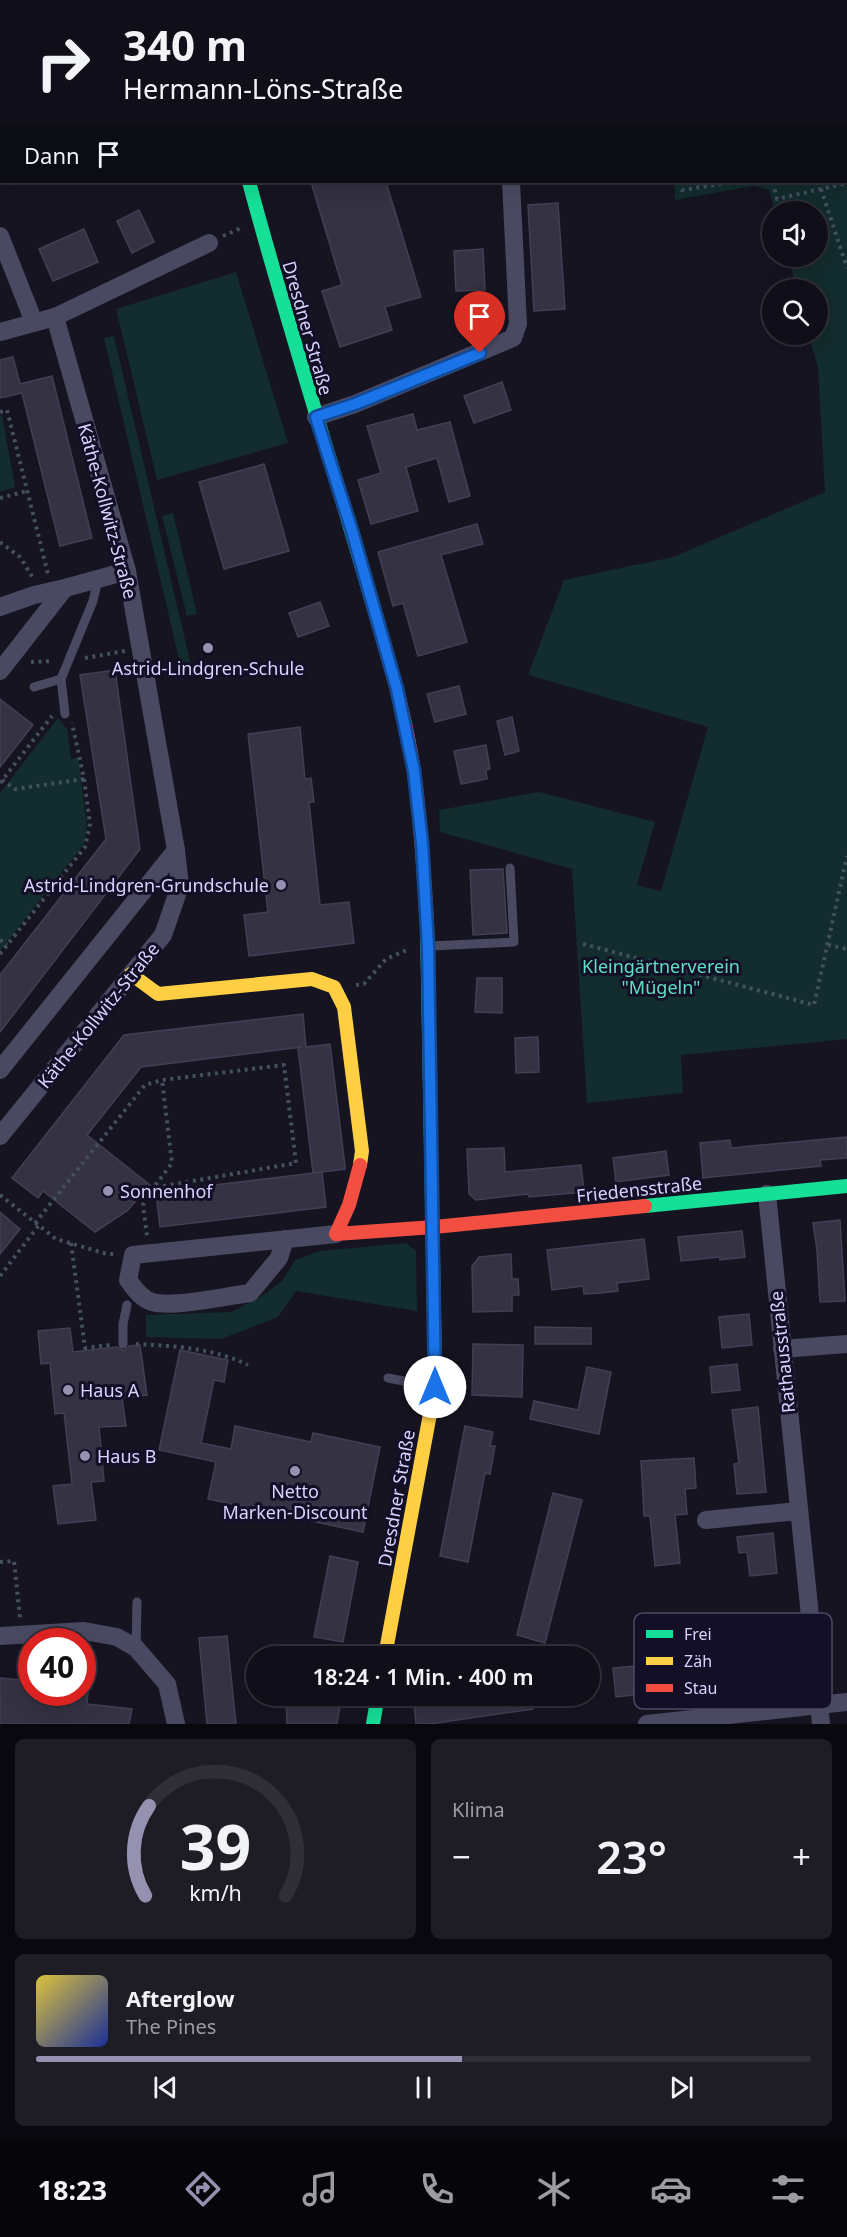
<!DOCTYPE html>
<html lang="de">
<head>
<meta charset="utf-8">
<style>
  :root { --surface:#100f19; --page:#1e1d26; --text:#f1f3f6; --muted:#9c9ca2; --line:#302f38; --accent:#9591b1 }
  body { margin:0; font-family:"Noto Sans",sans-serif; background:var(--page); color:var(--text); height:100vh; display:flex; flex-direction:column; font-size:22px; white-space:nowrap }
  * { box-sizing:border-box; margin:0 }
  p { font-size:20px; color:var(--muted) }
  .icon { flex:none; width:33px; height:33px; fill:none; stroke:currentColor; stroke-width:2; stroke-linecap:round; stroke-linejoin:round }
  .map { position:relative; height:1724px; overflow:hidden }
  .panel { display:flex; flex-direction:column; gap:15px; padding:15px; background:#09080e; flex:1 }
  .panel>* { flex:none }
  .guide { position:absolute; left:0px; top:0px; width:848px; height:183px; box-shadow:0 6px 24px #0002,0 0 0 2px var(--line); background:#100f19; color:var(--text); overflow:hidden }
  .fabs { position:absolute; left:762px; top:201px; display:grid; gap:12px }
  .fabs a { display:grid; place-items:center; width:66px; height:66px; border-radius:50%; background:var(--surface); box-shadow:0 6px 24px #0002,0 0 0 2px var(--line); font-size:30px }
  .speed { position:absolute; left:18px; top:1628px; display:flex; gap:12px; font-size:30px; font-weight:700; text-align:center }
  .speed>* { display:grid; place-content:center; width:78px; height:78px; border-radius:50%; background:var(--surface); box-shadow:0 6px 24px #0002,0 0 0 2px var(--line); line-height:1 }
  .speed .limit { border:9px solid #d22; background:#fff; color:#111 }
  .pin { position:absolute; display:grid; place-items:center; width:51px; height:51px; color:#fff; margin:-62px -26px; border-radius:50% 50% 50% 0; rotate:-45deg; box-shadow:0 0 6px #0007 }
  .pin .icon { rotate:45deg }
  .me { position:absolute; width:66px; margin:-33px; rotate:0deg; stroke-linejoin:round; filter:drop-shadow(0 0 4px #0008) }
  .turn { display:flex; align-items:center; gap:21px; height:126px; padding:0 24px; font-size:27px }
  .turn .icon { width:78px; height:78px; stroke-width:2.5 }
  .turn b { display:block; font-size:42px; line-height:51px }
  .then { display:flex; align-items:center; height:57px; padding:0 24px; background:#0003; gap:12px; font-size:22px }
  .big { font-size:45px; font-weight:600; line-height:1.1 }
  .panel .card { flex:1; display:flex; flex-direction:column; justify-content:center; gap:9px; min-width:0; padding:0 21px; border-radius:9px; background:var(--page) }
  .panel .dial { align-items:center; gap:0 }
  .dial svg { height:156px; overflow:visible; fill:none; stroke:var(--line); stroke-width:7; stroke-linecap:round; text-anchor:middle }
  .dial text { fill:var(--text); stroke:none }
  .song { display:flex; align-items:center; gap:18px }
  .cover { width:72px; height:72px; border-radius:9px; background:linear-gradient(135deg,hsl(50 70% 55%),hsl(230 70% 35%)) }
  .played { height:6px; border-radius:3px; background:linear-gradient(90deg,var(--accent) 55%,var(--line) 55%) }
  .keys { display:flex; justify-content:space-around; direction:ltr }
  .heat { display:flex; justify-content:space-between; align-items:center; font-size:33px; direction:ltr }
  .panel .tiles { flex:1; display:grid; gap:15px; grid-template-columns:1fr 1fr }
  .card:last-child { grid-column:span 2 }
  .trip { position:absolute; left:246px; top:1646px; width:354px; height:60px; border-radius:30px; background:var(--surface); box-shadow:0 6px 24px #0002,0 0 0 2px var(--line); font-weight:600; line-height:60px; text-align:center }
  .tab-bar { display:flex; height:96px; justify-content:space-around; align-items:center; background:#06060a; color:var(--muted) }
  .tab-bar .icon { width:42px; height:42px }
  .tab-bar .on { color:var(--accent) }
  .tab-bar b { font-size:27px; color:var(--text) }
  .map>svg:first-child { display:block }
  .green { fill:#132c2d }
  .building { fill:#343243; stroke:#433f54; stroke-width:1.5 }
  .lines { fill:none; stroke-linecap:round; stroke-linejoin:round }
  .path { stroke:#44505f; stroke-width:4; stroke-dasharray:3 4.5; stroke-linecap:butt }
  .lane { stroke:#4a4962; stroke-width:9 }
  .street { stroke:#4a4962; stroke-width:18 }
  .fast { stroke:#16e098; stroke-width:14 }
  .slow { stroke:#ffcf43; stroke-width:14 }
  .jam { stroke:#f24e42; stroke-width:14 }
  .route-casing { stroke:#114b97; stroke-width:15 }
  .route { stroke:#1a73e8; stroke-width:10 }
  .poi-dot { fill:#9591b1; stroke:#130f26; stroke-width:2 }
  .labels { text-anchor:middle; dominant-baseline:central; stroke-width:6; stroke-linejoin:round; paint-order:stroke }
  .street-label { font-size:18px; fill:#d9d4ff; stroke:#130f26 }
  .poi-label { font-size:18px; fill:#d9d4ff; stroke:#130f26; text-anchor:start }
  .park-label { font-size:18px; fill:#5fe0c0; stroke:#130f26 }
  .key { fill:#130f26; stroke:#4e4a67; stroke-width:1.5 }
  .key-label { font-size:16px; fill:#d9d4ff }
</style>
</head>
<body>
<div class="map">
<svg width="847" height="1724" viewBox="0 0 847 1724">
  <rect width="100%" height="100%" fill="#161421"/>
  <g class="green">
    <polygon points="662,0 847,0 847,1039 681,1055 683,1093 587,1103 572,869 440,832 439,810 539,792 655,822 637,885 661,891 708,727 528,675 564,580 673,557 825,492 818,368 809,335 818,334 818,290 797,289 788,257 818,256 818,212 775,211 769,190 754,186 675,200 674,182 846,182 846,2"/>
    <polygon points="236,272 288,443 157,480 116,309"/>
    <polygon points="114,336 193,674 183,676 104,338"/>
    <polygon points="0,415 2,415 15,487 0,492"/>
    <polygon points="173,513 197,614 187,616 162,516"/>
    <polygon points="58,718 67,729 71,759 78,757 87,825 84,844 0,951 0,793"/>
    <polygon points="406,1243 416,1251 417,1311 296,1291 278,1317 221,1339 146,1337 146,1315 231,1312 262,1296 283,1280 295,1260 320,1251"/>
  </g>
  <g class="building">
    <polygon points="311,182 386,182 421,297 385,307 392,330 340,347 322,291 342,285"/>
    <polygon points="558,203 565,309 534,311 528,205"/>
    <polygon points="139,210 154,242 132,253 117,221"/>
    <polygon points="84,229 98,262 53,281 39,249"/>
    <polygon points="483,249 485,290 456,291 454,251"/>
    <polygon points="13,357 20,384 52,376 92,538 60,546 22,393 0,398 0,360"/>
    <polygon points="502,382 511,410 474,423 464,396"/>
    <polygon points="413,414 417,430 450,422 470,496 449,502 437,458 406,467 418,511 371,524 358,480 381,473 367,426"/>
    <polygon points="264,464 289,551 224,569 199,482"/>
    <polygon points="477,524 483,544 441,555 467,642 418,656 403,603 393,606 378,552"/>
    <polygon points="320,602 329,626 298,637 289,613"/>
    <polygon points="115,670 140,849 0,1032 0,975 106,839 80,675"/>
    <polygon points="459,686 466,714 435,722 427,694"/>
    <polygon points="0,699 33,725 0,767"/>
    <polygon points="512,717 519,751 505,755 497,721"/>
    <polygon points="300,727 305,779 311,778 314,802 309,802 320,905 349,902 354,943 249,956 244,915 268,912 248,734"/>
    <polygon points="486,745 490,769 486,770 487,779 461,784 454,751"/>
    <polygon points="503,869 507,933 473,935 470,870"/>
    <polygon points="477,978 502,978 502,1013 475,1012"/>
    <polygon points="303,1014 306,1047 330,1044 345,1166 345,1169 322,1172 326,1207 160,1227 156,1192 322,1172 313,1173 298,1048 302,1047 141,1067 87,1135 150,1185 127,1211 95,1232 43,1191 38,1198 12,1178 124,1035"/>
    <polygon points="538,1037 539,1072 516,1073 515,1038"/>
    <polygon points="847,1137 847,1158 820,1160 821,1166 703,1178 700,1143 730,1140 731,1148"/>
    <polygon points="504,1148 505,1172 581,1165 584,1192 529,1197 528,1194 476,1200 469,1194 467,1149"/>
    <polygon points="666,1151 669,1175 616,1182 613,1158"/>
    <polygon points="0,1212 20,1229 0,1254"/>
    <polygon points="840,1220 845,1301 820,1302 817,1250 813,1223"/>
    <polygon points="742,1231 745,1257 720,1260 720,1257 681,1261 678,1237"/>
    <polygon points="644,1239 649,1279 617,1283 618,1291 601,1293 584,1294 583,1286 552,1290 547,1250"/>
    <polygon points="511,1254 512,1279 518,1279 519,1295 512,1295 512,1311 473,1312 472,1266 479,1257"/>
    <polygon points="749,1314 752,1345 722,1348 719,1317"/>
    <polygon points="535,1327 591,1328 591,1344 535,1344"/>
    <polygon points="70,1328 73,1352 117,1347 124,1351 129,1346 140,1345 147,1395 122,1398 126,1426 99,1427 104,1481 91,1482 96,1520 58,1524 53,1486 72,1484 64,1413 55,1414 50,1363 41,1364 38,1331"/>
    <polygon points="473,1344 523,1345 522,1397 472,1395"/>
    <polygon points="180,1350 228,1360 224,1382 214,1380 201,1443 231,1449 235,1426 311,1442 313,1433 380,1447 363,1532 208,1499 216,1462 159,1450"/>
    <polygon points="737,1364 740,1390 712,1393 710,1367"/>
    <polygon points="587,1367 611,1372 599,1434 530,1419 534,1401 578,1410"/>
    <polygon points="758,1407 766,1492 737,1494 734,1464 739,1463 732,1410"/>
    <polygon points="465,1426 493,1432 490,1446 495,1446 490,1474 485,1473 468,1562 440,1556"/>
    <polygon points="694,1458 696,1488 685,1489 687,1514 675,1515 680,1563 655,1566 650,1516 644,1516 641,1461"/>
    <polygon points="553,1493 582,1500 545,1643 517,1635"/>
    <polygon points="773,1533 777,1573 750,1576 747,1552 739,1553 737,1537"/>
    <polygon points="330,1556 358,1562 343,1642 314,1637"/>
    <polygon points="227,1636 236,1724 207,1724 199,1638"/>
    <polygon points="648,1665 651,1693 616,1697 613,1668"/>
    <polygon points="0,1678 32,1681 32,1692 88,1692 87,1704 132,1709 129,1724 0,1724"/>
    <polygon points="286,1695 342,1695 337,1724 287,1724"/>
    <polygon points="413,1695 532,1695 533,1709 430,1724 416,1724"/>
  </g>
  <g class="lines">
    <g class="path">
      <polyline points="300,0 301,2"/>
      <polyline points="669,0 669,2"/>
      <polyline points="681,182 682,190 733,182"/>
      <polyline points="773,182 777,199 847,183"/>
      <polyline points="821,189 847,268"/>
      <polyline points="223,236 241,228"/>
      <polyline points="0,412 7,410 48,574"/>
      <polyline points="0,498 27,491"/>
      <polyline points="0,542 20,557 33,578"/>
      <polyline points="85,658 125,651"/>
      <polyline points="31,662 53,661"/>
      <polyline points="2,780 15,789 84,779"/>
      <polyline points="0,783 52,716"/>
      <polyline points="0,940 7,945"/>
      <polyline points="583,944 814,1005 847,856"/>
      <polyline points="828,945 847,949"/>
      <polyline points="0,954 85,847 90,824 84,779 72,723"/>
      <polyline points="356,985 364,984 386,959 407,950"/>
      <polyline points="151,1191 172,1163 162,1080"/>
      <polyline points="0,1195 56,1239 107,1254 117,1254"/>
      <polyline points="35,1223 145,1085 162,1080 284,1065 296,1163 164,1186 151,1191 143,1205 147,1236"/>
      <polyline points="71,1243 85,1348 110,1345"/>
      <polyline points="0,1276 39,1225"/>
      <path d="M136 1344C174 1346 213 1348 248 1365"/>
      <polyline points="0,1562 14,1561 20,1618"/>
    </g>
    <g class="lane">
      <polyline points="34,687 61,679"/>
      <polyline points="65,714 61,679 93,601 98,579"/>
      <polyline points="430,946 514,942 510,868"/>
      <polyline points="123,1344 123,1324 127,1305"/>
      <polyline points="388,1378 435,1387"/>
      <polyline points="136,1648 137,1602"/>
    </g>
    <g class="street">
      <polyline points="228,0 229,2"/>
      <polyline points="512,2 513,0"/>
      <polyline points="0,236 34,322"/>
      <polyline points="0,332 55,317 209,243"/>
      <polyline points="316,417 355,404 513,338 518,324 511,182"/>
      <polyline points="65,588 127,571"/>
      <polyline points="0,607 34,595 65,588 0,671"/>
      <polyline points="0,1070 176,850"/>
      <polyline points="0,1136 163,935 180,886 176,850 127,571 55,317"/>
      <polyline points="767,1194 821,1724"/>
      <path d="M285 1239 279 1258 250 1293C227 1296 173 1308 152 1302 141 1299 134 1288 128 1280L133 1255 336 1234"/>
      <polyline points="782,1349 847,1344"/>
      <polyline points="706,1520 798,1511"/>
      <polyline points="0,1636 84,1631 117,1637 136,1648 167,1684 176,1724"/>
      <polyline points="647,1724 847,1702"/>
    </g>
    <g class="fast">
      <path d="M249 182C291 338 341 491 385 647"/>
      <polyline points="427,924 434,1315"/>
      <polyline points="645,1206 847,1186"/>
      <polyline points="373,1724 378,1695"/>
    </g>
    <g class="slow">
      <polyline points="131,974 158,994 312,979 334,987 344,1007 362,1151 360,1165"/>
      <polyline points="385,1656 435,1387 434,1315"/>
    </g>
    <g class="jam">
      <polyline points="188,0 189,2"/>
      <path d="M385 647C397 688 408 730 414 772 421 822 424 873 427 924"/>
      <polyline points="360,1165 349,1205 336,1234 434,1227 645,1206"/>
    </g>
  </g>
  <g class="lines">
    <g class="route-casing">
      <polyline id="route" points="435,1387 428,946 422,843 414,771 397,689 352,531 316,417 355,404 480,353"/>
    </g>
    <use href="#route" class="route"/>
  </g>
  <g class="poi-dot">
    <circle cx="208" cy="648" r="6"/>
    <circle cx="281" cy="885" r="6"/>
    <circle cx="108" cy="1191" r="6"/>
    <circle cx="68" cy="1390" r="6"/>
    <circle cx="85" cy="1456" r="6"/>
    <circle cx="295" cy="1471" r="6"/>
  </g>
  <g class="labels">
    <g class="street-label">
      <text transform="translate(308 328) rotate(74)">Dresdner Straße</text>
      <text transform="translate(108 511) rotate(75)">Käthe-Kollwitz-Straße</text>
      <text transform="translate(98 1015) rotate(-51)">Käthe-Kollwitz-Straße</text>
      <text transform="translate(639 1189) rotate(-6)">Friedensstraße</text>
      <text transform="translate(782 1352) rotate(-96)">Rathausstraße</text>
      <text transform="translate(396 1498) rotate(-80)">Dresdner Straße</text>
    </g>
    <g class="poi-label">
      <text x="208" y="668" text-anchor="middle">Astrid-Lindgren-Schule</text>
      <text x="269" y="885" text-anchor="end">Astrid-Lindgren-Grundschule</text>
      <text x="120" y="1191">Sonnenhof</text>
      <text x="80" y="1390">Haus A</text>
      <text x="97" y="1456">Haus B</text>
      <text x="295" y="1491" text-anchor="middle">Netto<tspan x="295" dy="21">Marken-Discount</tspan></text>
    </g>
    <g class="park-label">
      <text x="661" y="966">Kleingärtnerverein<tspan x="661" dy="21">"Mügeln"</tspan></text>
    </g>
  </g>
  <rect x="634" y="1613" width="198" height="96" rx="9" class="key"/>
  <rect x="646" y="1630" width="27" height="8" fill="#16e098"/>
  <rect x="646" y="1657" width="27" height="8" fill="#ffcf43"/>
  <rect x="646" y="1684" width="27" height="8" fill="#f24e42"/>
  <g class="key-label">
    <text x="684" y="1640">Frei</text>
    <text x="684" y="1667">Zäh</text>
    <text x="684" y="1694">Stau</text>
  </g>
</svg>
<div class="fabs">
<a><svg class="icon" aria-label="sound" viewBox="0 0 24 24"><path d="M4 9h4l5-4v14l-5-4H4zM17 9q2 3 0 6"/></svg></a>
<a><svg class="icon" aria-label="search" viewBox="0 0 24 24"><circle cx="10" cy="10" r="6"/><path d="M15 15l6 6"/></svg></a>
</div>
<div class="speed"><div class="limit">40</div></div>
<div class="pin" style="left:480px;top:353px;background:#d93025"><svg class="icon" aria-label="arrive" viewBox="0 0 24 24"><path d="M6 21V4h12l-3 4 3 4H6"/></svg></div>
<svg class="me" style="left:435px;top:1387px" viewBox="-20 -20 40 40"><circle r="19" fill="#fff"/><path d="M0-13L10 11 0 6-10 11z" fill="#1a73e8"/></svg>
<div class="trip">18:24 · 1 Min. · 400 m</div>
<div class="guide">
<div class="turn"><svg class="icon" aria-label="right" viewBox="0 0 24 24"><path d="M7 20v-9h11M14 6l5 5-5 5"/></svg><div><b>340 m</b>Hermann-Löns-Straße</div></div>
<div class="then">Dann<svg class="icon" aria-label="arrive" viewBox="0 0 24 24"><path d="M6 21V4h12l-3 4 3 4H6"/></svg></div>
</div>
</div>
<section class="panel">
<div class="tiles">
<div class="card dial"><svg viewBox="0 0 100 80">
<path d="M14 69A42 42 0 1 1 86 69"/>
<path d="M14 69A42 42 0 0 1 16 23" stroke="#9591b1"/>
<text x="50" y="56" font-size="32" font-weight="700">39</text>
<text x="50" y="72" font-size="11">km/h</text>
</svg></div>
<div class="card"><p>Klima</p>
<div class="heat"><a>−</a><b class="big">23°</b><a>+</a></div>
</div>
<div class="card">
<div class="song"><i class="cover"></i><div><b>Afterglow</b><p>The Pines</p></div></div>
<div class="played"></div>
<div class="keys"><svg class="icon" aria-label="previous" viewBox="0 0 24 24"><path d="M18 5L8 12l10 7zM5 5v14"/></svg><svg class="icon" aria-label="pause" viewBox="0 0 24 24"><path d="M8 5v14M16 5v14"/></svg><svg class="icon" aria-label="next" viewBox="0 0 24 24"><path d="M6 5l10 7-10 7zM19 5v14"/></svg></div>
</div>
</div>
</section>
<nav class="tab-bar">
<b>18:23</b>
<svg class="icon on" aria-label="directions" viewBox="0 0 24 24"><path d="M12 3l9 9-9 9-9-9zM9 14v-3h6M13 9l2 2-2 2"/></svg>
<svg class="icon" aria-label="music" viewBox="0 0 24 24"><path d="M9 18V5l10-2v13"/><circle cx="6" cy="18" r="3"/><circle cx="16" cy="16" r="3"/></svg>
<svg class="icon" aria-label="phone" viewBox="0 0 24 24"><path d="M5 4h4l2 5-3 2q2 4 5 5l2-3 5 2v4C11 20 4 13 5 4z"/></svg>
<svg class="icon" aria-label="climate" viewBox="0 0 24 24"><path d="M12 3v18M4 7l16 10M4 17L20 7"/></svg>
<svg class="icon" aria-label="car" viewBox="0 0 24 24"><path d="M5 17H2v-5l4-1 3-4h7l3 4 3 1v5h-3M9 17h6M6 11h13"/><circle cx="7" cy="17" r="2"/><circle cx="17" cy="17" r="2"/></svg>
<svg class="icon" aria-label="filters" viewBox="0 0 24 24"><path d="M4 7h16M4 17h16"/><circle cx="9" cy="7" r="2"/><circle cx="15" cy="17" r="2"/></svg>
</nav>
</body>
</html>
